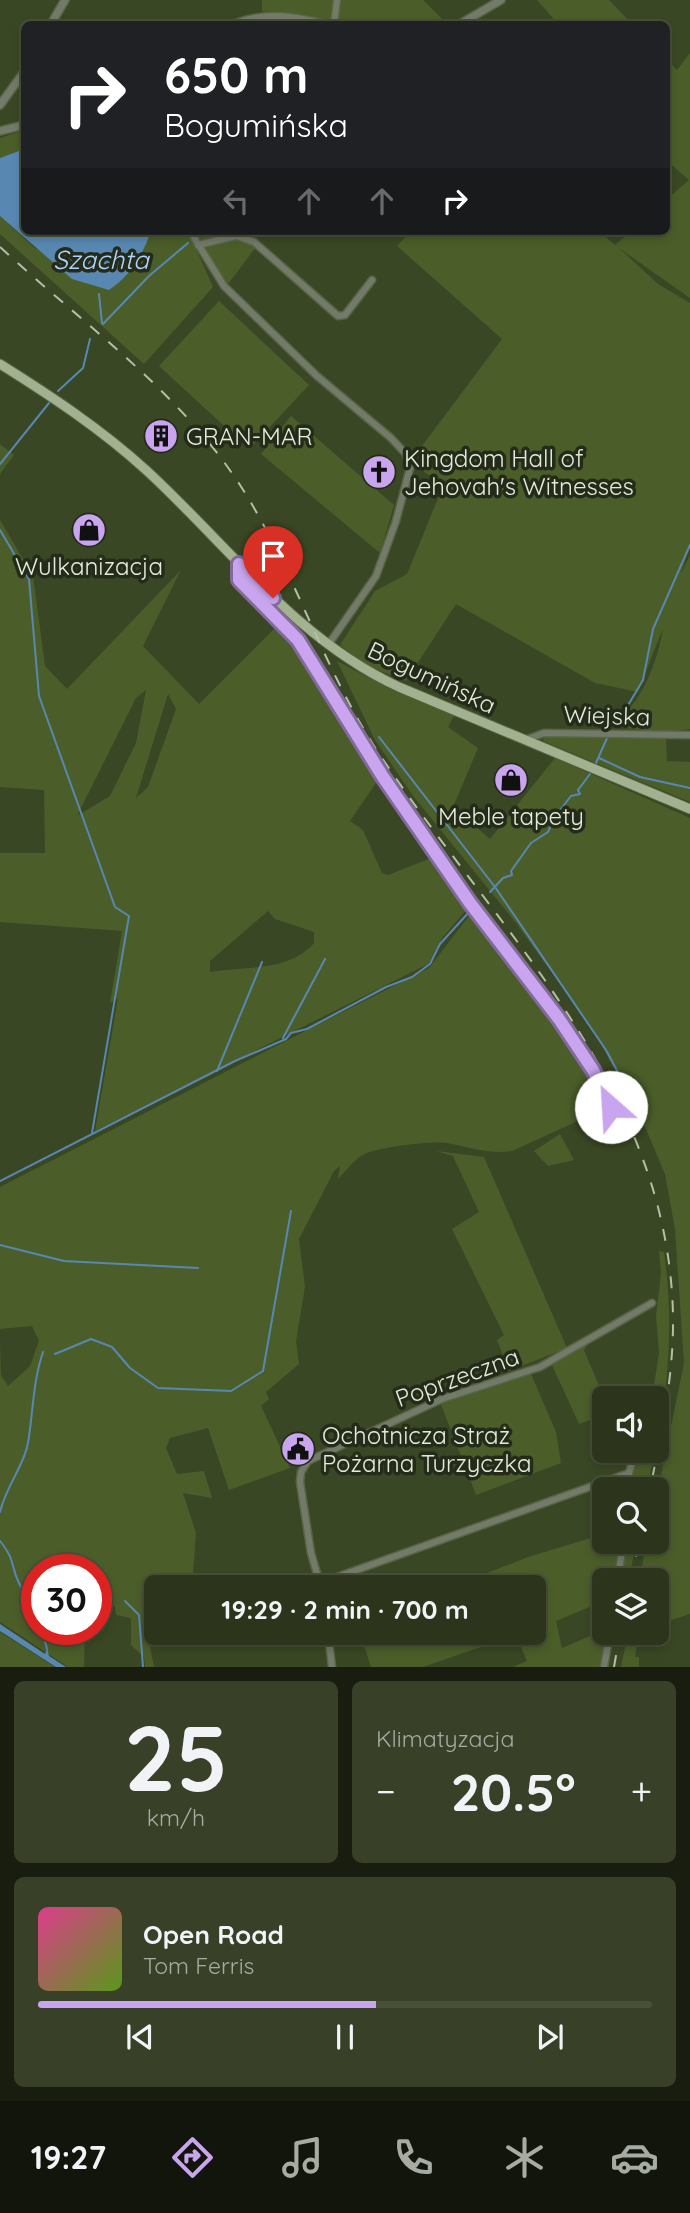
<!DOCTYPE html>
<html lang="pl">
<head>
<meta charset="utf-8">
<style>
  :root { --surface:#2c351b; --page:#384028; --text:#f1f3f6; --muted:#a6aba3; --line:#48503a; --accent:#c8a5ee }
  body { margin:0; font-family:Quicksand,sans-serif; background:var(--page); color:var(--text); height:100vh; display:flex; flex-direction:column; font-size:26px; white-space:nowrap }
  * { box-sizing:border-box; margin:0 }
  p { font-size:23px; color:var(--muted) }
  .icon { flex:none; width:38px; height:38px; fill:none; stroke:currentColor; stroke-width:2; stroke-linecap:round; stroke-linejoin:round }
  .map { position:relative; height:1667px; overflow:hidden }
  .drawer { display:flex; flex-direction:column; gap:14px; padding:14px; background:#181d0f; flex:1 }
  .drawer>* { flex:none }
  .hud { position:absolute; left:21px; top:21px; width:649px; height:214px; border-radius:10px; box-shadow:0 4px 10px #0003,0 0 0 2px var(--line); background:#202124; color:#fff; overflow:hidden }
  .fabs { position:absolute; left:592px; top:1386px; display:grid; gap:14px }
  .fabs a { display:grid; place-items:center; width:77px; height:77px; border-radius:10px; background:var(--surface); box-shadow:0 4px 10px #0003,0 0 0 2px var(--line); font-size:35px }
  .speed { position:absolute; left:21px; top:1554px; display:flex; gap:14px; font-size:35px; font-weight:700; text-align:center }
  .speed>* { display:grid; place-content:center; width:91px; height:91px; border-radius:50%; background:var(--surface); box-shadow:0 4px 10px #0003,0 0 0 2px var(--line); line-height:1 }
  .speed .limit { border:10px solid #d22; background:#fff; color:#111 }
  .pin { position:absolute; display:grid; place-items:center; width:60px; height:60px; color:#fff; margin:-72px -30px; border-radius:50% 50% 50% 0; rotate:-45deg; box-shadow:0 0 7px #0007 }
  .pin .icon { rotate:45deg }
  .me { position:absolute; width:77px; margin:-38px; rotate:334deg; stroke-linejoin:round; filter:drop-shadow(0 0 5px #0008) }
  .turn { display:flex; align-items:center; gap:24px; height:147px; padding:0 28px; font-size:32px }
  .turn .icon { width:91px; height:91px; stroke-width:2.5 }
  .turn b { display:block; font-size:49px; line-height:60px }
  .lanes { display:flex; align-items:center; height:66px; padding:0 28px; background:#0003; justify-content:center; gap:35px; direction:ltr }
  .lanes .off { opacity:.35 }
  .big { font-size:52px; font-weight:800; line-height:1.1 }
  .drawer .tile { flex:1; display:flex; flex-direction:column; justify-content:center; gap:10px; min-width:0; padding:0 24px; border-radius:10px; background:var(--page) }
  .drawer .dial { align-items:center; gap:0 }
  .dial b { font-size:91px; line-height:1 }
  .song { display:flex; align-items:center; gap:21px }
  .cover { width:84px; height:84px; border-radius:10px; background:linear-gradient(135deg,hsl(330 70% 55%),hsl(90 70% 35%)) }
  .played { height:7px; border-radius:4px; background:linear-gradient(90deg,var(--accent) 55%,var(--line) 55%) }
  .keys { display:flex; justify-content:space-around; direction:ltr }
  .heat { display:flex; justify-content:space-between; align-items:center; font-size:38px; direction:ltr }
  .drawer .tiles { flex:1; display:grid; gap:14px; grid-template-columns:1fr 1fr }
  .tile:last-child { grid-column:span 2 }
  .trip { position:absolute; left:144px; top:1575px; width:402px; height:70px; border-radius:10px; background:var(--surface); box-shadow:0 4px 10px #0003,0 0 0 2px var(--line); font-weight:800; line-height:70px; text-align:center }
  .menu { display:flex; height:112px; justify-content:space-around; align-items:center; background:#12150b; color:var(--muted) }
  .menu .icon { width:49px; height:49px }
  .menu .on { color:var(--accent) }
  .menu b { font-size:32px; color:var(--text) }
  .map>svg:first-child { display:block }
  .green { fill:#4b5e29; fill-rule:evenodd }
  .water { fill:#5888b2 }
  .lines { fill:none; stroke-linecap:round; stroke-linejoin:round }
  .stream { stroke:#5888b2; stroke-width:2 }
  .minor-casing { stroke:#586544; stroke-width:9 }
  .tertiary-casing { stroke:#586544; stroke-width:10 }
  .primary-casing { stroke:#586544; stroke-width:11 }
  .minor { stroke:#737a69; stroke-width:6 }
  .tertiary { stroke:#737a69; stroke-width:7 }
  .primary { stroke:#a2b18f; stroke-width:9 }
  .rail { stroke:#b4bfa6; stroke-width:2; stroke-dasharray:12 12; stroke-linecap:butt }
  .route-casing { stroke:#826b9b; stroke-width:18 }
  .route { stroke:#c8a5ee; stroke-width:12 }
  .labels { text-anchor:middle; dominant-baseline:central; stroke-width:7; stroke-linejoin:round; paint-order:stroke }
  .poi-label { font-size:24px; fill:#e2ebd6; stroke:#252b1b; text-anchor:start }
  .street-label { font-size:24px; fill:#e2ebd6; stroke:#252b1b }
  .water-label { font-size:26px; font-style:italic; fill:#acd5fb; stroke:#252b1b }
</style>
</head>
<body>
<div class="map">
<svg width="690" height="1667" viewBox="0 0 690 1667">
  <rect width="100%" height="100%" fill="#3a4724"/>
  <g class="green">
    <polygon points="262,0 423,0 447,24 344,24 262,11"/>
    <polygon points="537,0 609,0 632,24 558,24"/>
    <path d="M690 53V298L619 248 658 284 690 303V547L680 576 690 555V729L663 732 617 727C619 716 629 710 636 700 650 679 659 653 663 628L638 692 595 683 456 604 406 681 367 666 340 645 375 591 407 574 444 484 424 472 422 446 502 339 397 246 411 231H555L559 235 562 231H599L615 245 632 231H667V199L689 180 667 161V60L677 70Z"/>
    <polygon points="24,130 24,149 0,158 0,138"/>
    <polygon points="0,216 35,248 46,254 143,251 151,231 188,231 213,287 144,364 0,234"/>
    <polygon points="195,231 259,231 255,238 236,233 200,240"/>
    <polygon points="237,239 256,247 228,284 203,248"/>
    <polygon points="219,301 309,385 249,449 159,366"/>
    <polygon points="291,416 394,505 380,553 261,454"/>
    <polygon points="0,444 14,455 0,474"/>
    <path d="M0 520 33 576 45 666 67 689 181 570 143 646 199 704 275 628 283 625 361 746 359 749 376 783 350 821 363 830 382 873 388 875 434 857 468 908 443 937 428 964 95 1131 118 998 110 1003 122 931 0 922V853H45L44 790 0 787ZM146 690 136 743 110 796 77 816 136 698ZM168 694 176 709 148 787 136 798ZM268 911 275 919 314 932V943C289 972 245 966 210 972V961Z"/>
    <polygon points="337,661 394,691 455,714 448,727 478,748 453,807 490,839 555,758 690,818 690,1614 656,1625 656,1580 639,1580 647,1542 656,1542 656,1500 684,1363 675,1229 665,1174 640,1115 592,1028 516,923 413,796 375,740"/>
    <polygon points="610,734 666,739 667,761 690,762 690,802 543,741 544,737"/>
    <path d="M472 912C520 973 570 1033 606 1102L602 1110 512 1151C491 1155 468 1147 447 1143 431 1141 375 1147 361 1156 352 1162 345 1172 338 1179L340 1166 334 1171 299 1239 305 1287 296 1341 299 1364 266 1392 269 1399 261 1406 290 1468 229 1490 208 1428 170 1438 166 1448 177 1474 204 1471 212 1498 183 1493 196 1533 192 1587H156V1612L147 1632 154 1667H145L144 1657 131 1645V1618L116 1615 115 1607 96 1590V1570H37V1629H85L84 1667H68L0 1622V1342L1 1375 8 1386 30 1366 39 1341 32 1326 0 1329V1187L429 968Z"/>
    <polygon points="560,1134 574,1160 548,1166 534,1151"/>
    <polygon points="436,1151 484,1157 567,1348 509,1371 497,1340 504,1335 452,1229 479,1212 453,1156"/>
    <path d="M659 1251 664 1252C673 1317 670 1380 656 1444V1398H652L659 1353 656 1316 661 1273Z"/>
    <polygon points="588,1343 584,1350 604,1398 604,1415 579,1424 552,1365"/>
    <polygon points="531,1374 556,1432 561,1463 476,1495 440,1402"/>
    <polygon points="638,1451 655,1451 647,1489 632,1489 632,1474"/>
    <polygon points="604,1534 604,1542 621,1542 614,1580 604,1580 604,1601 556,1621 562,1648 604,1630 607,1633 601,1667 513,1667 527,1661 516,1635 423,1667 371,1667 360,1633 534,1633 534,1587 452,1587 528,1557"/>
    <polygon points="626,1542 637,1542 628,1580 620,1580"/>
    <polygon points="0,1632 55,1667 0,1667"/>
    <polygon points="628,1633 639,1633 635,1657 639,1657 639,1667 621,1667"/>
  </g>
  <g class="water">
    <path d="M24 149V231H151C143 255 130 276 109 290L72 279 0 216V158Z"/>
    <polygon points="0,1624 45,1654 47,1648 49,1656 66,1667 56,1667 0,1631"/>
  </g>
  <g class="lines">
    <g class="stream">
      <polyline points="197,232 198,231"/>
      <polyline points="99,294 102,323"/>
      <polyline points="103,324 149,276 188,243"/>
      <polyline points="58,391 83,368 90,339"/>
      <polyline points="0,464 49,403"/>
      <polyline points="0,530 29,579 39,696 115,907 129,916 92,1133"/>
      <polyline points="608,728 616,717 624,712 643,680 653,629 690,545"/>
      <polyline points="379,737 495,887 606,1050 628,1091"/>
      <polyline points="599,758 640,777 690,788"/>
      <polyline points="596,763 607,738"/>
      <polyline points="490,892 503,878 512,875 511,871 531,843 548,832 554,818 571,796 580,794 578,790 590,774"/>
      <polyline points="283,1038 325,959"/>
      <polyline points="217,1071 262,962"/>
      <polyline points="0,1181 235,1061 286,1039 291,1033 307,1029 386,987 412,977 430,964 440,944 470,911"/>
      <polyline points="0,1245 64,1261 198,1268"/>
      <polyline points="55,1354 91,1339 112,1347 130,1368 158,1388 231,1391 263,1371 291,1211"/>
      <path d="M0 1512C6 1486 24 1466 28 1443 33 1413 33 1381 43 1352"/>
      <path d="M0 1541C16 1561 10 1565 19 1583 24 1595 32 1600 37 1612"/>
      <polyline points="125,1601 139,1615 143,1667"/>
      <polyline points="42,1629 47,1649"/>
    </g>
    <g class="minor-casing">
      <g id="minor">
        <polyline points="334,24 337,0"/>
        <polyline points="190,231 224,286 317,376 391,438 405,453 410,468 396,521 376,576 328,645"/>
        <polyline points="198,245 236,236 254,242 338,316 345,315 372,280"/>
        <polyline points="239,564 239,580 298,640 383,777 470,903 559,1019 593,1070 611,1107"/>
        <polyline points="525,740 544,733 690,735"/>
        <polyline points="629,1489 629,1473 635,1451"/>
        <polyline points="618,1580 623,1542"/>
        <polyline points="320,1583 629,1473"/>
        <polyline points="321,1587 311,1553 300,1482 301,1472 308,1461 442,1399 540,1367 652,1303"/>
        <polyline points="328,1633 332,1667"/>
        <polyline points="604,1667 610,1633"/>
      </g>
    </g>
    <g class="tertiary-casing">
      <g id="tertiary">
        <polyline points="51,24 65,0"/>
        <path d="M235 24C267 12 291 16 324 24"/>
        <polyline points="460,24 501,0"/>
        <polyline points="0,105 24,72"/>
        <polyline points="0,131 24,125"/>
      </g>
    </g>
    <g class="primary-casing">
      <path id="primary" d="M0 364C51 396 101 429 146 470 229 546 295 639 399 687L690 809"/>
    </g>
    <use href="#minor" class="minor"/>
    <use href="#tertiary" class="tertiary"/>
    <use href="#primary" class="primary"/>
    <g class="rail">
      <path d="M0 247C82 323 178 390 240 485 293 567 321 663 374 746 493 928 668 1083 673 1315 674 1374 662 1431 650 1489"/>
      <polyline points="631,1580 639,1542"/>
      <polyline points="614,1667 620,1633"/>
    </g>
  </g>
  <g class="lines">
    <g class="route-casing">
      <polyline id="route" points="273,598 239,564 239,580 298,640 383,777 470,903 559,1019 593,1070 611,1107"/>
    </g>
    <use href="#route" class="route"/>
  </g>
  <defs>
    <g id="building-disc" transform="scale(1.75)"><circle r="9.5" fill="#c8a5ee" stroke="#252b1b"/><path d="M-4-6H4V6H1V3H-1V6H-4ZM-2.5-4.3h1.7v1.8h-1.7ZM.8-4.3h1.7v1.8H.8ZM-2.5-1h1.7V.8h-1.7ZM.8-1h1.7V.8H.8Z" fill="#111"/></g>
    <g id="church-disc" transform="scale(1.75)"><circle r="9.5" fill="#c8a5ee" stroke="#252b1b"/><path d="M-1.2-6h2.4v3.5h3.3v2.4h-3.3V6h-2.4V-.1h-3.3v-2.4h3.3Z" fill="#111"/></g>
    <g id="shop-disc" transform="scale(1.75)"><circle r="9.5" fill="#c8a5ee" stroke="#252b1b"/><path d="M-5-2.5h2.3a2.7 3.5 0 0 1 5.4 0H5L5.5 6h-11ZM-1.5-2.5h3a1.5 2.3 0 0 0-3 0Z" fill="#111"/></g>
    <g id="civic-disc" transform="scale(1.75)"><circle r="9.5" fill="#c8a5ee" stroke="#252b1b"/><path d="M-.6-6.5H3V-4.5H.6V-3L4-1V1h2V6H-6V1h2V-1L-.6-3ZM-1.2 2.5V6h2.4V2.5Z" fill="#111"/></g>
  </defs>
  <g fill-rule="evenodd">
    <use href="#building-disc" x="161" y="436"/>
    <use href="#church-disc" x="379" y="472"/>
    <use href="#shop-disc" x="89" y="530"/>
    <use href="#shop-disc" x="511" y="780"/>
    <use href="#civic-disc" x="298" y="1449"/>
  </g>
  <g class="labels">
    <g class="poi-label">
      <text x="186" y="436">GRAN-MAR</text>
      <text x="404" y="458">Kingdom Hall of<tspan x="404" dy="28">Jehovah's Witnesses</tspan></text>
      <text x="89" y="566" text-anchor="middle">Wulkanizacja</text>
      <text x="511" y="816" text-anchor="middle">Meble tapety</text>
      <text x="322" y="1435">Ochotnicza Straż<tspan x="322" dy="28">Pożarna Turzyczka</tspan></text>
    </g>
    <g class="street-label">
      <text transform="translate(432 677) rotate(25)">Bogumińska</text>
      <text transform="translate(607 715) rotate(2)">Wiejska</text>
      <text transform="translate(457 1377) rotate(-20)">Poprzeczna</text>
    </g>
    <g class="water-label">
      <text x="101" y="259">Szachta</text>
    </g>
  </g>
</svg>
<div class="fabs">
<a><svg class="icon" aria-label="sound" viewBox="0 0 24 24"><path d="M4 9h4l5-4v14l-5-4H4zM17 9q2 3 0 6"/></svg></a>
<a><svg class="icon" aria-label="search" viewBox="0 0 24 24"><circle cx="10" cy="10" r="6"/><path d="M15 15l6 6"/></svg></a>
<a><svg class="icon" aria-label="layers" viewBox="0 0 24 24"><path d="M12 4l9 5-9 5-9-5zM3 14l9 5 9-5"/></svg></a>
</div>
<div class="speed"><div class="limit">30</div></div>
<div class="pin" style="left:273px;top:598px;background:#d93025"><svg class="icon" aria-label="arrive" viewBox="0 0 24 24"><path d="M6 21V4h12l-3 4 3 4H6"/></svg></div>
<svg class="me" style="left:611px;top:1107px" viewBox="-20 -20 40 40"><circle r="19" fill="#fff"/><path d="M0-13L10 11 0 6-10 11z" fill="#c8a5ee"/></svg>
<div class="trip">19:29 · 2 min · 700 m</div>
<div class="hud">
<div class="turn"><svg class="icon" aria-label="right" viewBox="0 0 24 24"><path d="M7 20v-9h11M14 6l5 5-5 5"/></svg><div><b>650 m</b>Bogumińska</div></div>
<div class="lanes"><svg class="icon off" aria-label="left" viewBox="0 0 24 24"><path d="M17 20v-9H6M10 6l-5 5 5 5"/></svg><svg class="icon off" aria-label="ahead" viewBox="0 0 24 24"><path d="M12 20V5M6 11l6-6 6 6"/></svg><svg class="icon off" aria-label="ahead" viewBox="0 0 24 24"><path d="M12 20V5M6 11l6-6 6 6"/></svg><svg class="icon" aria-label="right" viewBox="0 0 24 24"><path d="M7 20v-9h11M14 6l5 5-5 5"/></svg></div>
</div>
</div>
<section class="drawer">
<div class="tiles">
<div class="tile dial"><b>25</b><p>km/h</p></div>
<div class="tile"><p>Klimatyzacja</p>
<div class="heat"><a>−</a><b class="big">20.5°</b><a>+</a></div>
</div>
<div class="tile">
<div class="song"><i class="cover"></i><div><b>Open Road</b><p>Tom Ferris</p></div></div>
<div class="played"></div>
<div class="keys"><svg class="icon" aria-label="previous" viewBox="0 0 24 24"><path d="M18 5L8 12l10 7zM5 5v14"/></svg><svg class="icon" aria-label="pause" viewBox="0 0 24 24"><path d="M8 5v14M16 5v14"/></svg><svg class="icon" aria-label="next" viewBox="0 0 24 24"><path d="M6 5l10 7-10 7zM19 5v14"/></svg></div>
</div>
</div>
</section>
<nav class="menu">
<b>19:27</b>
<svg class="icon on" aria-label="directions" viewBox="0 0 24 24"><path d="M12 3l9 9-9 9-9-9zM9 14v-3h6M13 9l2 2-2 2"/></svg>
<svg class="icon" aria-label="music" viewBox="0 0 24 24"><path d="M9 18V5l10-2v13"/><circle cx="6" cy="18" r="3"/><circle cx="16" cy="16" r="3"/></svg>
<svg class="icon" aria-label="phone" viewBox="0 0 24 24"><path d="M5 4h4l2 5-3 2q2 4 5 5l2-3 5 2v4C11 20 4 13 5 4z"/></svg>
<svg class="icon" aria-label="climate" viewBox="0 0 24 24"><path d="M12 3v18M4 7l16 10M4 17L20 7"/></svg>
<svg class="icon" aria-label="car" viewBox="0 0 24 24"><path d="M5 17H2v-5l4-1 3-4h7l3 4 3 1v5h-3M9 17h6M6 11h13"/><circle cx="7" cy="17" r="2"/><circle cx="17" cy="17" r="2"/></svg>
</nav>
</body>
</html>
